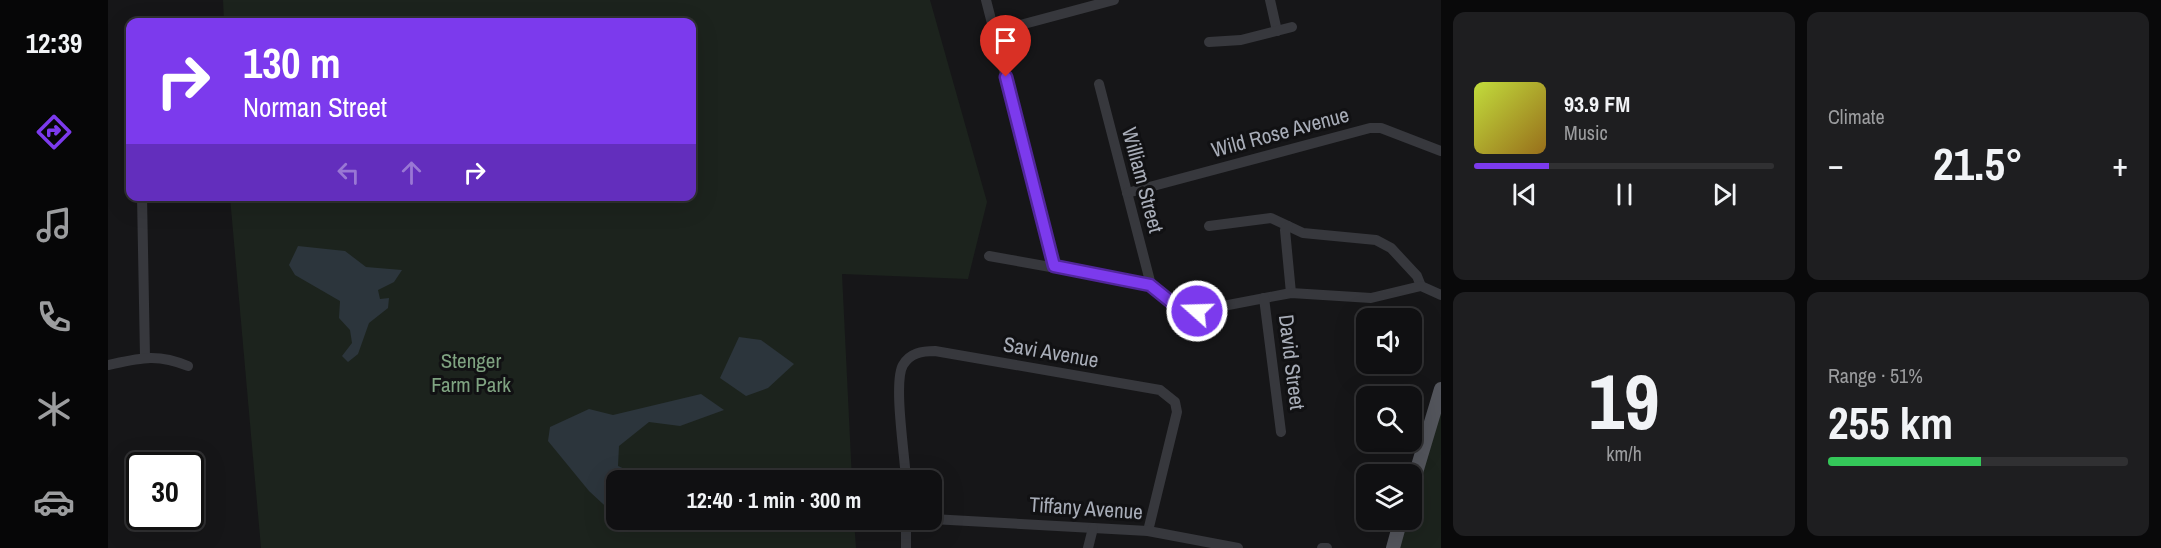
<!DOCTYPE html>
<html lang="en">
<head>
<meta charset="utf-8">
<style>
  :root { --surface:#101012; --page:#1e1e20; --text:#f1f3f6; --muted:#9c9d9f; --line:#303032; --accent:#7c3aed }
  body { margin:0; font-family:"Archivo Narrow",sans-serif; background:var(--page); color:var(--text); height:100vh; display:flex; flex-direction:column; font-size:22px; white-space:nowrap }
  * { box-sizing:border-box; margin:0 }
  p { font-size:20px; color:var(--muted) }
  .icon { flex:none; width:33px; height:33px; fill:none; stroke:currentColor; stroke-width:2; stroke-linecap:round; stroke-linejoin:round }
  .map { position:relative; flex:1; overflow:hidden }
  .details { display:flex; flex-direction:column; gap:12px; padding:12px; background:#09090a; width:720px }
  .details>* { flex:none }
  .hud { position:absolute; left:18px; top:18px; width:570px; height:183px; border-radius:12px; box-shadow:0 6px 24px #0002,0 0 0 2px var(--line); background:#7c3aed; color:#fff; overflow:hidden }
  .buttons { position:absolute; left:1248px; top:308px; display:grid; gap:12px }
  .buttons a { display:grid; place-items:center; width:66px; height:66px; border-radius:12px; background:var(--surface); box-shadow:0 6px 24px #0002,0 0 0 2px var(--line); font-size:30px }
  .speed { position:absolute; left:18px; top:452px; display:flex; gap:12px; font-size:30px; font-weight:700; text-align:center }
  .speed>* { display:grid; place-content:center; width:78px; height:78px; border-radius:50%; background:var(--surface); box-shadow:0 6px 24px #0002,0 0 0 2px var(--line); line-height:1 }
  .speed .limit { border:3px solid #111; border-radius:9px; background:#fff; color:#111 }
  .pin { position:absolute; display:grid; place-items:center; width:51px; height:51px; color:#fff; margin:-62px -26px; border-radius:50% 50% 50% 0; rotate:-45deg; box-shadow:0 0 6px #0007 }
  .pin .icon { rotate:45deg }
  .me { position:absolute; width:66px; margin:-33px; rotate:290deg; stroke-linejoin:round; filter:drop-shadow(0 0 4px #0008) }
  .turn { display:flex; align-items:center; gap:21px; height:126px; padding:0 18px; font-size:27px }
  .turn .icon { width:78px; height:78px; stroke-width:2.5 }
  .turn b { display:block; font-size:42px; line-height:51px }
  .lanes { display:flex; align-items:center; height:57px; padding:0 18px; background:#0003; justify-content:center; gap:30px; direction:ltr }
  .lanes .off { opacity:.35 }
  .big { font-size:45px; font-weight:700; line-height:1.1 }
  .details .widget { flex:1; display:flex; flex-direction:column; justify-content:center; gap:9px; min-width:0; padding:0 21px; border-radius:12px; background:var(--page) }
  .details .dial { align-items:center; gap:0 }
  .dial b { font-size:78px; line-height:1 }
  .song { display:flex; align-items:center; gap:18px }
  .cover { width:72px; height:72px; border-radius:9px; background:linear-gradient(135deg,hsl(70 70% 55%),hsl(40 70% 35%)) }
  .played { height:6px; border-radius:3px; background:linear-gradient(90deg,var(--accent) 25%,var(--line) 25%) }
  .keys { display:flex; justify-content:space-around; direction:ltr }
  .heat { display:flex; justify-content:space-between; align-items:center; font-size:33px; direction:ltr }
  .charge { height:9px; border-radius:4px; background:linear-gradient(90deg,#34c759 51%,var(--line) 0) }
  .details .tiles { flex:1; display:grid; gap:12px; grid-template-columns:repeat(2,1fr) }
  .trip { position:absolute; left:498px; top:470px; width:336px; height:60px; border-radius:12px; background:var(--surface); box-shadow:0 6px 24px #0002,0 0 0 2px var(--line); font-weight:700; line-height:60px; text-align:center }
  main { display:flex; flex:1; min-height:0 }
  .menu { display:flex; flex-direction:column; width:108px; justify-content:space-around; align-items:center; background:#060607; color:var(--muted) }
  .menu .icon { width:42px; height:42px }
  .menu .on { color:var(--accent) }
  .menu b { font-size:27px; color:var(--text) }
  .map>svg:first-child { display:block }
  .green { fill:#1c231d }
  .water { fill:#2c353c }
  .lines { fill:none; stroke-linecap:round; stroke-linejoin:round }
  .minor { stroke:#37383d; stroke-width:10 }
  .major { stroke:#53555c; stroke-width:14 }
  .route-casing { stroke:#51269a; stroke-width:15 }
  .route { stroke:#7c3aed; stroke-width:10 }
  .labels { text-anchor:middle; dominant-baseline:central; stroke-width:6; stroke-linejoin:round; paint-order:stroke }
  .street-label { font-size:21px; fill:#a8adb8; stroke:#111113 }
  .park-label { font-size:21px; fill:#7fa381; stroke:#111113 }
</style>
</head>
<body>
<main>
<nav class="menu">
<b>12:39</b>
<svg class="icon on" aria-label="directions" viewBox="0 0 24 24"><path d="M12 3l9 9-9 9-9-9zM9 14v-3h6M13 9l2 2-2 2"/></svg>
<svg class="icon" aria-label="music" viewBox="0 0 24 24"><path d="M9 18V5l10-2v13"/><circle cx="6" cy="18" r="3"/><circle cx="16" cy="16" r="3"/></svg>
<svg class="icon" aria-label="phone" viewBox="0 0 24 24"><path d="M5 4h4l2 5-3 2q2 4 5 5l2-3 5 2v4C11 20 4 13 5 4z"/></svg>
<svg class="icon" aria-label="climate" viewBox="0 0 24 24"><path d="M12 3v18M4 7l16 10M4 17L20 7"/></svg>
<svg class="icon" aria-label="car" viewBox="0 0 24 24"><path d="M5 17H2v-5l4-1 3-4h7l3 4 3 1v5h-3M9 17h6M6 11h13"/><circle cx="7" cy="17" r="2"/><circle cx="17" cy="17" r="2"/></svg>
</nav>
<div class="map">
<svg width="1333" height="548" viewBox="0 0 1333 548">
  <rect width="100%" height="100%" fill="#161618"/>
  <g class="green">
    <polygon points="115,0 822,0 879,202 860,279 734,274 744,480 508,480 508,519 746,519 748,548 153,548 122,197 584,196 584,22 116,22"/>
    <polygon points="1333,402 1333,548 1286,548 1296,519 1304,519 1304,495"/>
  </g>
  <g class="water">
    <polygon points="190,246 237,251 258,267 294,270 286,282 270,290 272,299 281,298 280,308 261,323 250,354 240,362 234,356 244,343 242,330 231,318 232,301 187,275 181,265"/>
    <polygon points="631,337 653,340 686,364 660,388 638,396 612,378"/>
    <polygon points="593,394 616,410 572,426 541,422 511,446 510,466 541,480 508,480 508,516 481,491 440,441 442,427 481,409 505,415"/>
    <polygon points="511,519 560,519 561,521 547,530 522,529"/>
  </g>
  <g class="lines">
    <g class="minor">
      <polyline points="878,0 946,266"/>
      <polyline points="1162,0 1169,31"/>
      <polyline points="886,32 1006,0"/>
      <polyline points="1101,42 1133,40 1184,27"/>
      <polyline points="991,84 1043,285"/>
      <polyline points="1019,193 1262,128 1273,128 1333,151"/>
      <polyline points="34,196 37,357"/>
      <polyline points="1101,226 1163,218 1195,233 1268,240 1283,248 1309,276 1313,286"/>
      <polyline points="1180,226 1177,230 1183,293"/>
      <polyline points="881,256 1043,285 1068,306 1089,311 1183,293 1263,298 1313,286 1333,295"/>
      <polyline points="1156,298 1173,432"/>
      <path d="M0 365C32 358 49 353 80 366"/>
      <path d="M798 480C797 456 785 382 795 365 802 353 814 351 827 351L1052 390 1067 402 1069 412 1040 531"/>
      <polyline points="798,519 798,548"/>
      <polyline points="824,519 1040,531 1130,548"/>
      <polyline points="980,548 985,528"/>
      <polyline points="1214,548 1219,548"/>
    </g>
    <g class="major">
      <polyline points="1304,486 1333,389"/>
      <polyline points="1285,548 1293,519"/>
    </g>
  </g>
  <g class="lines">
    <g class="route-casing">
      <polyline id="route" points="898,77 946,266 1042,285 1068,306 1089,311"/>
    </g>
    <use href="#route" class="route"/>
  </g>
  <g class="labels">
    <g class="street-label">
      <text transform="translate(1172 132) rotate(-15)">Wild Rose Avenue</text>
      <text transform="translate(1035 180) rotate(75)">William Street</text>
      <text transform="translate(943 352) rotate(10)">Savi Avenue</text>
      <text transform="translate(1184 362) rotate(83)">David Street</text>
      <text transform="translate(978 508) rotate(4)">Tiffany Avenue</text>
    </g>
    <g class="park-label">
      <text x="363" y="360">Stenger<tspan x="363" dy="24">Farm Park</tspan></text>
    </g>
  </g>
</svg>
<div class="buttons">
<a><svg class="icon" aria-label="sound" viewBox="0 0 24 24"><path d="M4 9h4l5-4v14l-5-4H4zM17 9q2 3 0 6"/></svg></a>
<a><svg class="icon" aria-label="search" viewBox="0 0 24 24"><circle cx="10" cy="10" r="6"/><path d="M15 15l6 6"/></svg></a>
<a><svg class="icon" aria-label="layers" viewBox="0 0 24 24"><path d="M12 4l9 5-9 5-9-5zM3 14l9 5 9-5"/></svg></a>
</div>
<div class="speed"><div class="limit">30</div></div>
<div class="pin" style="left:898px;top:77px;background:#d93025"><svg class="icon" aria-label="arrive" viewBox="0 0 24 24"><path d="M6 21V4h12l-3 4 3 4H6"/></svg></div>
<svg class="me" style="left:1089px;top:311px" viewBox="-20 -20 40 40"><circle r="17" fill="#7c3aed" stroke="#fff" stroke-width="3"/><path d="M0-11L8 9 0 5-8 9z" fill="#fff"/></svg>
<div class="trip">12:40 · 1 min · 300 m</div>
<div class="hud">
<div class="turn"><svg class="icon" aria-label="right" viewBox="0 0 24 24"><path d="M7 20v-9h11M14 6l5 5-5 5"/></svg><div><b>130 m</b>Norman Street</div></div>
<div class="lanes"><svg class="icon off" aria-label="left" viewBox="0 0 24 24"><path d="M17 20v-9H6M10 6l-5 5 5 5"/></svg><svg class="icon off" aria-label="ahead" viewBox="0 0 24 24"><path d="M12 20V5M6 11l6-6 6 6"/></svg><svg class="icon" aria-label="right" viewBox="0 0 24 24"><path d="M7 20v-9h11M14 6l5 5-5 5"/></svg></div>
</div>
</div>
<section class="details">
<div class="tiles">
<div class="widget">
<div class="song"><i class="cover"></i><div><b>93.9 FM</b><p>Music</p></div></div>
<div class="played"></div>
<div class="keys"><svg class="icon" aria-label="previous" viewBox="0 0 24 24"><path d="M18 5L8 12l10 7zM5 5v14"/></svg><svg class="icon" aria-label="pause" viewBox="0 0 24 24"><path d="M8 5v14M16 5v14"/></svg><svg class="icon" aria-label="next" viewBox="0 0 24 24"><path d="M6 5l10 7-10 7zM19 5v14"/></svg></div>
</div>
<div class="widget"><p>Climate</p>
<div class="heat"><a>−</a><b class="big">21.5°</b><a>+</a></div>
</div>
<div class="widget dial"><b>19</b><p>km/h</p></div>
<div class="widget"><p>Range · 51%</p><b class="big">255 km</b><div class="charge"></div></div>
</div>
</section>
</main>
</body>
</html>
